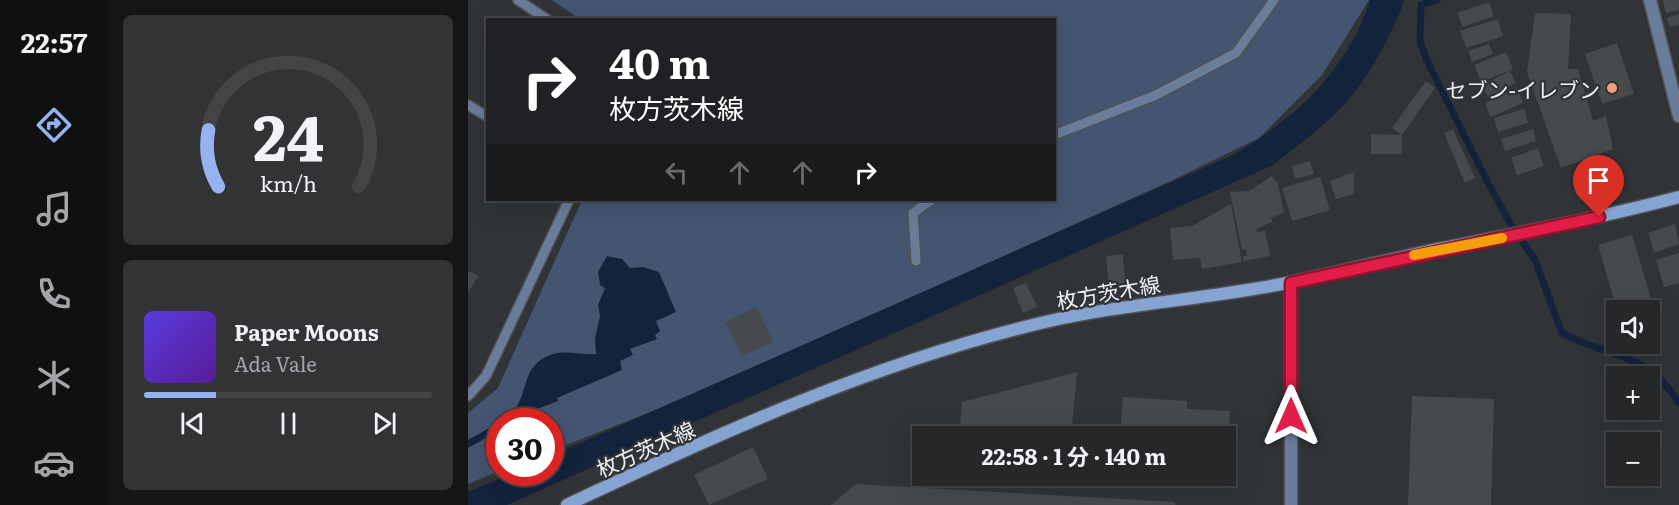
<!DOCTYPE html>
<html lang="ja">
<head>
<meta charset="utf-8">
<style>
  :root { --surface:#252729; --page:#313335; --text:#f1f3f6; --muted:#a3a5a8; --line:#424446; --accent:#95b2f1 }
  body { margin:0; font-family:Literata,"Noto Sans JP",serif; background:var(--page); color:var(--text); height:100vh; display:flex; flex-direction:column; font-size:22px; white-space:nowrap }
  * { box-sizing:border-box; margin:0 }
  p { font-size:20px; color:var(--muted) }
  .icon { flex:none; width:33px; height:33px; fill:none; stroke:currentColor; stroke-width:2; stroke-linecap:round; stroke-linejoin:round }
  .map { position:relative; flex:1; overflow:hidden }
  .panel { display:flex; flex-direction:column; gap:15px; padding:15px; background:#141517; width:360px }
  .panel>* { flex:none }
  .hud { position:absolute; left:18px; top:18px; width:570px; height:183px; border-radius:0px; box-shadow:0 6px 24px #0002,0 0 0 2px var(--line); background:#202124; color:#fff; overflow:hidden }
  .tools { position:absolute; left:1138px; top:300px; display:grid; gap:12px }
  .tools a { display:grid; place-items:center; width:54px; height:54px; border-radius:0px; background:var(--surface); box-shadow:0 6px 24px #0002,0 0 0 2px var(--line); font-size:30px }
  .speed { position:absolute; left:18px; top:408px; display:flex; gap:12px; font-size:30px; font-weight:700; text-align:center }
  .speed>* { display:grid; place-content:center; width:78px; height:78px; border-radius:50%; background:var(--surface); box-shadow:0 6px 24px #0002,0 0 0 2px var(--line); line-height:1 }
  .speed .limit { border:9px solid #d22; background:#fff; color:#111 }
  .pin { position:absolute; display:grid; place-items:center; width:51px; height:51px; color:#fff; margin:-62px -26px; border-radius:50% 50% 50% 0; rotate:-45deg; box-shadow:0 0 6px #0007 }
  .pin .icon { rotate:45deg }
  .me { position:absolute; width:66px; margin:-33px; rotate:0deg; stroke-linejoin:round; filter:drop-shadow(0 0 4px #0008) }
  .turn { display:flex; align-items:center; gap:21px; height:126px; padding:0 24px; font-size:27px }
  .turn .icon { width:78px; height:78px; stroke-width:2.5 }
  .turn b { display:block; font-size:42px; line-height:51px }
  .lanes { display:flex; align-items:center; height:57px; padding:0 24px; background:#0003; justify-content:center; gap:30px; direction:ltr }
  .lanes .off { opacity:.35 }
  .panel .card { flex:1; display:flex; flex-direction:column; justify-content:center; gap:9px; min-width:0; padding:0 21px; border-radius:9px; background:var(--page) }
  .panel .dial { align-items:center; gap:0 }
  .dial svg { height:156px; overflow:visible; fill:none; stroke:var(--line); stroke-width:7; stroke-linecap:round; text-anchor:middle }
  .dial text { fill:var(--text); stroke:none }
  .song { display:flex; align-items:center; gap:18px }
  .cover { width:72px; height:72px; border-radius:9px; background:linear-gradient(135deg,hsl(250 70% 55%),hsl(270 70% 35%)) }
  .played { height:6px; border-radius:3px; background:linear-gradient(90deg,var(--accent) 25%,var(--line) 25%) }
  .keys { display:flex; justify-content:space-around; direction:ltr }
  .trip { position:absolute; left:444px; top:426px; width:324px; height:60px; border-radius:0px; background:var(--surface); box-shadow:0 6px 24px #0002,0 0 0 2px var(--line); font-weight:700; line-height:60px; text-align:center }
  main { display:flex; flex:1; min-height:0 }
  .tab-bar { display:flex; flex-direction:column; width:108px; justify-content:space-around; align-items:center; background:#0f1010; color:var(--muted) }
  .tab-bar .icon { width:42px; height:42px }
  .tab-bar .selected { color:var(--accent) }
  .tab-bar b { font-size:27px; color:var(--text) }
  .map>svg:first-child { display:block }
  .green { fill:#435571 }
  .water { fill:#13233c }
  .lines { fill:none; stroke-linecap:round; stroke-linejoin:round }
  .stream { stroke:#13233c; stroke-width:7 }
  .building { fill:#474a4d }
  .service-casing { stroke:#505255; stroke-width:12 }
  .minor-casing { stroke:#505255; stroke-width:15 }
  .tertiary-casing { stroke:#505255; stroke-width:15 }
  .secondary-casing { stroke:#505255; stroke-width:15 }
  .service { stroke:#697c99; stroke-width:9 }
  .minor { stroke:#697c99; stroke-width:12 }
  .tertiary { stroke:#697c99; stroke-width:12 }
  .secondary { stroke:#86a4d2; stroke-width:12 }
  .route-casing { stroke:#92132f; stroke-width:15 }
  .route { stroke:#e11d48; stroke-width:10 }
  .slow { stroke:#f59e0b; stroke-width:10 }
  .poi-dot { fill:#f0a279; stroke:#313437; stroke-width:2 }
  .labels { text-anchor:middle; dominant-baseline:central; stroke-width:4.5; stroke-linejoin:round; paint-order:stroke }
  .poi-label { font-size:21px; fill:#f1f2f4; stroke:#313437; text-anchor:end }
  .street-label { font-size:21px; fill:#f1f2f4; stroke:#313437 }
</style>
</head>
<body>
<main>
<nav class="tab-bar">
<b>22:57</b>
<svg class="icon selected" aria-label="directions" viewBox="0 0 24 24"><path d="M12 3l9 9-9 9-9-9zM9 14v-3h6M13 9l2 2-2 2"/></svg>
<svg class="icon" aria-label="music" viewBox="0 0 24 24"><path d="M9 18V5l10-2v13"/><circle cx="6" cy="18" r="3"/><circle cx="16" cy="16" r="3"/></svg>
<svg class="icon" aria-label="phone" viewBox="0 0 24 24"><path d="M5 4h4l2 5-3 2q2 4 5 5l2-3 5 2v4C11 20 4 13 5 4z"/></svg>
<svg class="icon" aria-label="climate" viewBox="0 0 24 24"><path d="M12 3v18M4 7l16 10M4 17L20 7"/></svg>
<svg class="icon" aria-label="car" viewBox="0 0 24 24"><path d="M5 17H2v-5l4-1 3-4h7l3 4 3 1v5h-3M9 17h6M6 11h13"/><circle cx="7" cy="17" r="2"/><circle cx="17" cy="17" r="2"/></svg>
</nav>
<section class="panel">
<div class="card dial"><svg viewBox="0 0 100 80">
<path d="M14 69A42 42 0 1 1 86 69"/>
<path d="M14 69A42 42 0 0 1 9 40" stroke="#95b2f1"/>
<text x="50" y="56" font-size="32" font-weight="700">24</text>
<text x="50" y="72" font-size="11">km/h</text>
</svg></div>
<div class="card">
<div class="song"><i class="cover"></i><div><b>Paper Moons</b><p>Ada Vale</p></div></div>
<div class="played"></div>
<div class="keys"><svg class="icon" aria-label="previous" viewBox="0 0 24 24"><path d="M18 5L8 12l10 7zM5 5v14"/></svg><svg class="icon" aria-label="pause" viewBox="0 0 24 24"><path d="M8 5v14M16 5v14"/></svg><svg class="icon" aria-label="next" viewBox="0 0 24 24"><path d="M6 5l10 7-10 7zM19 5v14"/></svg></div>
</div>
</section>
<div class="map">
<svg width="1211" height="505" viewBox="0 0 1211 505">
  <rect width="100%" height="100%" fill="#313437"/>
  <polygon class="green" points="84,0 901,0 854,75 791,138 707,179 228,394 83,451 82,422 32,422 31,471 0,484 0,413 30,388 114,200 586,200 586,20 113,20"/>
  <g class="water">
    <path d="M902 0H936C928 29 897 83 876 105 855 127 829 146 805 165L39 505H0V492L45 473 82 472 83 456 765 155C828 118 879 71 902 0Z"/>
    <path d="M139 256 154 259 162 268 175 267 191 272 208 312 188 321 192 331 187 335 189 339 162 349 165 355 152 361 154 370 89 398 90 401 38 421C41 416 46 412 49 406 61 386 55 364 85 354 99 350 114 355 128 354L127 338 132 316 130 305 137 288 132 285 130 272Z"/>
  </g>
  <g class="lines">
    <g class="stream">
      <path d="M969 0 953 5 952 42 959 61 1021 185 1042 223 1067 260 1094 333C1143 360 1176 348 1211 403"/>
      <polyline points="0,444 32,426"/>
    </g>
  </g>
  <g class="building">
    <polygon points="1195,0 1211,0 1211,10 1198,13"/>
    <polygon points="1021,2 1026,16 995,27 989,13"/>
    <polygon points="1067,13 1103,14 1100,69 1110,69 1125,121 1138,116 1145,149 1093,168 1059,72"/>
    <polygon points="1211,14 1211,25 1202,27 1199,18"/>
    <polygon points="1030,19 1035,36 998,48 992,31"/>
    <polygon points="1149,43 1166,94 1134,104 1117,54"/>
    <polygon points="1021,44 1025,54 1004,62 1000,51"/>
    <polygon points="1038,52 1045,69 1013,82 1006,65"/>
    <polygon points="1042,71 1048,83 1020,97 1014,85"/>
    <polygon points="958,81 967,88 934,135 924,128"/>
    <polygon points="1049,89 1055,103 1023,117 1017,103"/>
    <polygon points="1056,109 1060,123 1030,132 1026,118"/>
    <polygon points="985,129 1007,178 997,183 976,133"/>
    <polygon points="1065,129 1068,141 1037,151 1033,139"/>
    <polygon points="903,134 934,135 934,154 903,154"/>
    <polygon points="1070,148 1076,166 1049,175 1043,158"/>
    <polygon points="842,161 846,174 827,179 824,166"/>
    <polygon points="886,172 886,194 868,199 862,181"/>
    <polygon points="804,176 810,184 816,212 803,218 804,222 788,229 790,233 797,230 802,256 776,261 775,256 779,256 778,249 774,250 762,192 781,191"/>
    <polygon points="852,177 862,210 824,221 814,188"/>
    <polygon points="763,204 774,262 734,269 732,258 705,260 702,228 724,226"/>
    <polygon points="1207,224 1211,244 1186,253 1180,233"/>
    <polygon points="1164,235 1193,332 1182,336 1182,310 1149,310 1130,245"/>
    <polygon points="1211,253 1211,283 1196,287 1188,260"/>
    <polygon points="655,254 657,285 641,286 638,256"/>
    <polygon points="0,271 10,276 0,293"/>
    <polygon points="558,283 569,307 555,313 545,288"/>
    <polygon points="289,307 305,342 274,356 257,322"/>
    <polygon points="609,372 603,436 491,436 494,402"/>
    <polygon points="944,396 1026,399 1023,505 940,505"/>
    <polygon points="655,397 719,401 719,409 762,411 759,458 758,436 652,436"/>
    <polygon points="285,447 300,479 241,505 226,475"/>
    <polygon points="388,484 706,502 708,505 363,505"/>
  </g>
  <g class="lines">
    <g class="service-casing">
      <g id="service">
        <polyline points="50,0 80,20"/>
        <polyline points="0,105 20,117"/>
        <polyline points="586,135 688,95 768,53 806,0"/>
        <polyline points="448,261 445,213 463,200"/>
        <polyline points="0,396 18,376 101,200"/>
      </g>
    </g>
    <g class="minor-casing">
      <polyline id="minor" points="823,505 823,283"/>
    </g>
    <g class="tertiary-casing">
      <polyline id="tertiary" points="1182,0 1211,116"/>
    </g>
    <g class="secondary-casing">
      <path id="secondary" d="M99 505C253 432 411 361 577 322 659 303 742 299 824 282 870 273 915 261 961 251 1045 234 1128 219 1211 197"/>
    </g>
    <use href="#service" class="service"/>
    <use href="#minor" class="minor"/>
    <use href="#tertiary" class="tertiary"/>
    <use href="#secondary" class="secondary"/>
  </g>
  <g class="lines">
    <g class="route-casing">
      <polyline id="route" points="823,416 823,283 1131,217"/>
    </g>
    <use href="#route" class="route"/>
    <polyline class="slow" points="946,255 1034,238"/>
  </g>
  <circle class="poi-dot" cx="1144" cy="88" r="6"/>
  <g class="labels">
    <g class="poi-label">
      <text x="1132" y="88">セブン-イレブン</text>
    </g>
    <g class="street-label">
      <text transform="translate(640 291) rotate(-10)">枚方茨木線</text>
      <text transform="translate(177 448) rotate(-24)">枚方茨木線</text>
    </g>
  </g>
</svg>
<div class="tools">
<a><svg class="icon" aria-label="sound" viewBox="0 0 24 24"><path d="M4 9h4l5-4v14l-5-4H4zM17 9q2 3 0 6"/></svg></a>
<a>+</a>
<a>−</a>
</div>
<div class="speed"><div class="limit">30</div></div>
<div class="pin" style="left:1131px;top:217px;background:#d93025"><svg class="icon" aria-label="arrive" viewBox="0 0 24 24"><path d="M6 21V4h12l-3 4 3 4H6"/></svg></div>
<svg class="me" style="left:823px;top:416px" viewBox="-20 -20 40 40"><path d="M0-17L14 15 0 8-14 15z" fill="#e11d48" stroke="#fff" stroke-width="4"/></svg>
<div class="trip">22:58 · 1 分 · 140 m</div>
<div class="hud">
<div class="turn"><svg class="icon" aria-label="right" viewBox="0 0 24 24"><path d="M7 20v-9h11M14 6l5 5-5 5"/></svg><div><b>40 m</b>枚方茨木線</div></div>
<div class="lanes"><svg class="icon off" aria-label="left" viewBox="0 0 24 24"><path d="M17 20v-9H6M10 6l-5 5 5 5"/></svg><svg class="icon off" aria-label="ahead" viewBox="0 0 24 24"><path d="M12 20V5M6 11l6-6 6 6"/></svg><svg class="icon off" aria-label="ahead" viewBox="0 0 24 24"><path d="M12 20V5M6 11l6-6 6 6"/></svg><svg class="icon" aria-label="right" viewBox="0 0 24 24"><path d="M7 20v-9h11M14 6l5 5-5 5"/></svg></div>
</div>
</div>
</main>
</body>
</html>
